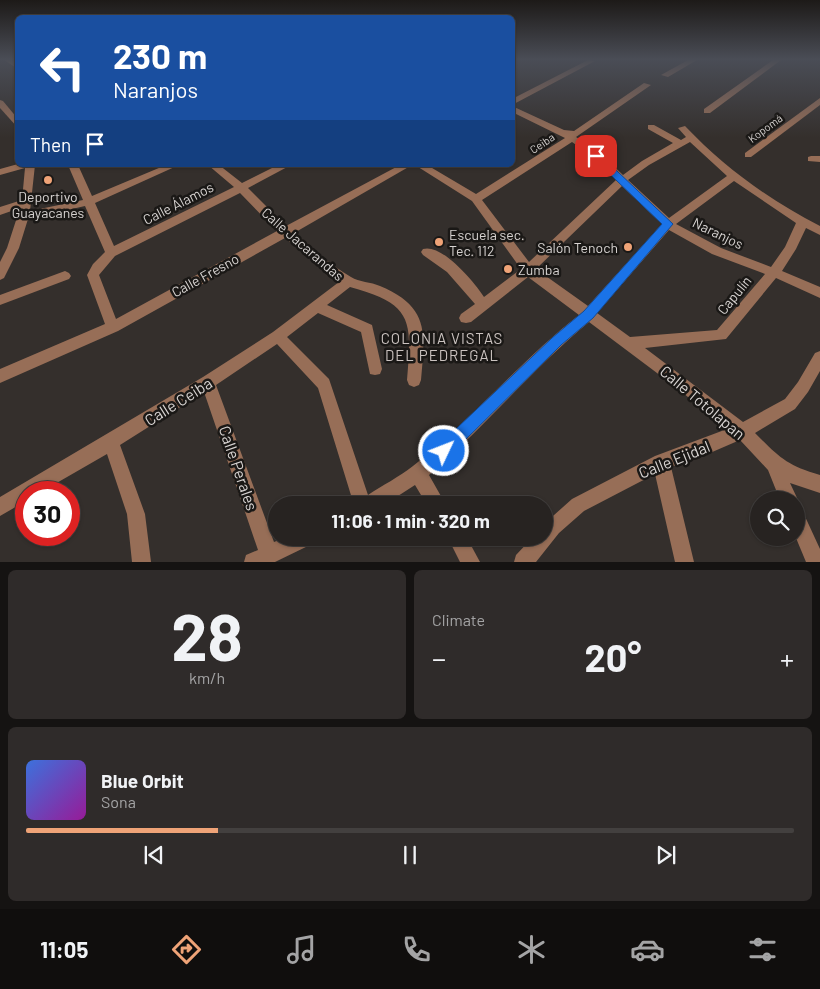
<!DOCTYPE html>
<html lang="en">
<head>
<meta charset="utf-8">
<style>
  :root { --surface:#272321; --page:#2f2b2a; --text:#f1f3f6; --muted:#a4a4a5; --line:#43403f; --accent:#efa377 }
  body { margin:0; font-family:Barlow,sans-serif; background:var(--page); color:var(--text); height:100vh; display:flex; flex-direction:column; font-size:19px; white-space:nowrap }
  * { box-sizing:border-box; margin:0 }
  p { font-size:16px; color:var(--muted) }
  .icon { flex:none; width:28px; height:28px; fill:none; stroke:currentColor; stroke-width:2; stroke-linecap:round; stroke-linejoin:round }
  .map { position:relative; height:562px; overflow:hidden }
  .drawer { display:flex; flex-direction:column; gap:8px; padding:8px; background:#151312; flex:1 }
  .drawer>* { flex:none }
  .guide { position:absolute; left:15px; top:15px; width:500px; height:152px; border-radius:8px; box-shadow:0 1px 4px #0004,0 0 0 1px var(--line); background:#1a4fa0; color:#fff; overflow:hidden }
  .fabs { position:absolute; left:750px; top:491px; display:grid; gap:10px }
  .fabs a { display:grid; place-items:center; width:55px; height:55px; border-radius:50%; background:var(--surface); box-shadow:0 1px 4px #0004,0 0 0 1px var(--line); font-size:25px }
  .speed { position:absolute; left:15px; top:481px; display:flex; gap:10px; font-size:25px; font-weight:700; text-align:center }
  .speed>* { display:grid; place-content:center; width:65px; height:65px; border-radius:50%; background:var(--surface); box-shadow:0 1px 4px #0004,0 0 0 1px var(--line); line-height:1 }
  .speed .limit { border:8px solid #d22; background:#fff; color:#111 }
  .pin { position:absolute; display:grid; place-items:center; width:42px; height:42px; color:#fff; margin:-21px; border-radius:10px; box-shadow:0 2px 8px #0006 }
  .me { position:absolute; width:55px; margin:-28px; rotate:47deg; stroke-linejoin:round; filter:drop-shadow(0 0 4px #0008) }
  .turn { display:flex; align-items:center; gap:18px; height:105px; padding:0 15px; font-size:22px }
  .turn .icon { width:65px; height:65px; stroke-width:2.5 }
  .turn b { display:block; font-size:35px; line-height:42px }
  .then { display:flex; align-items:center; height:48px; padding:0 15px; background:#0003; gap:10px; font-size:19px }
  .big { font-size:38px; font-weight:700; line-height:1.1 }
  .drawer .tile { flex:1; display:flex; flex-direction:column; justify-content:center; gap:8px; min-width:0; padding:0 18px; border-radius:8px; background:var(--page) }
  .drawer .dial { align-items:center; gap:0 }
  .dial b { font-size:65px; line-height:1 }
  .song { display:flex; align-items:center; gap:15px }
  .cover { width:60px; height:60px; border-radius:8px; background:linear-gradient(135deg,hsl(220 70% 55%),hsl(300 70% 35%)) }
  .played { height:5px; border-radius:2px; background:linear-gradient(90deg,var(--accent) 25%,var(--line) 25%) }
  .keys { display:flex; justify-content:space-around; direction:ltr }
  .heat { display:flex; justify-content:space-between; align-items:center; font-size:28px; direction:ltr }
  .drawer .tiles { flex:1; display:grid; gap:8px; grid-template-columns:1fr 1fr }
  .tile:last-child { grid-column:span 2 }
  .trip { position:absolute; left:268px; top:496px; width:285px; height:50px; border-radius:25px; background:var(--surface); box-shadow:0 1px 4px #0004,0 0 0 1px var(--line); font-weight:700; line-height:50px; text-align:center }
  .menu { display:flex; height:80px; justify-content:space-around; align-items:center; background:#100e0d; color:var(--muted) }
  .menu .icon { width:35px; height:35px }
  .menu .current { color:var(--accent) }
  .menu b { font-size:22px; color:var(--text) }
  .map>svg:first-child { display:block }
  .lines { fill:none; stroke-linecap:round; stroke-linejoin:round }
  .minor { fill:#976e57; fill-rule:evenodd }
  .route { fill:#1a73e8; stroke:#114b97 }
  .poi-dot { fill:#efa377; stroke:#1a1816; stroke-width:2 }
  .labels { text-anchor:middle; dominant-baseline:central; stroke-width:5; stroke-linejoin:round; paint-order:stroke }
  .far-street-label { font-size:11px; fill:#d7d3d1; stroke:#1a1816 }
  .poi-label { font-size:14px; fill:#d7d3d1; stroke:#1a1816; text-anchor:start }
  .street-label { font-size:14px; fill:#d7d3d1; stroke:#1a1816 }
  .neighbourhood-label { font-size:15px; letter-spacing:1px; fill:#cbc3c0; stroke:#1a1816 }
  .near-street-label { font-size:16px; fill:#d7d3d1; stroke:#1a1816 }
</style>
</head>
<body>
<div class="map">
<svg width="820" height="562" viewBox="0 0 820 562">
  <rect width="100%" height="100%" fill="#342f2c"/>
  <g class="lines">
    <g class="minor">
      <polygon points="4,60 12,60 18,63 18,69"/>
      <polygon points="588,60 595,61 512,105 512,99"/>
      <polygon points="688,60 697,60 668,77 661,75"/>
      <polygon points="773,60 781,60 710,113 704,113 704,109"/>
      <path d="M644 83 651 85 576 137 600 153 623 175 642 161 673 143 648 129V125H654L681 140 686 137 678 128 685 126C724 167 769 200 820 226V235L806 228 796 249 782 271 820 287V298L776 278 726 339 645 348 743 422 785 399 798 382 815 353 820 351V371L808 392 795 409 755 433C779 457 786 465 820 475V493L790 483 798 500 796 504V500H780L768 470 740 440 703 456 671 467 694 562H675L655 474 584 511 559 533 536 562H514L516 555 532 538H544V524L572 499 655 456 727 429 677 388 589 322C532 369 485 427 429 475L446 505H427L415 485 384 505H354L318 388 277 344 216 385 274 542 284 538H312L310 545 275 562H244L246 555 258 550 204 392 120 445 145 514 151 562H132L127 514 107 454 41 492H26V501L0 516V497L203 377 273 332 339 282 285 238 118 331 0 383V369L105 324 87 275 93 264 105 252 85 206 28 219 19 248 4 278 0 280V262L7 248 20 208 0 215V207L22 200 25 168 0 175V169L18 164 35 165 30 211 83 200 68 165H78L92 196 166 165H179L95 203 114 246 234 187 208 165H219L242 183 278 165H291L248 188 286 226 400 165H412L294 233C312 247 331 266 351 277 359 282 371 282 380 286 430 307 425 333 421 380L419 385 414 387 409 385 407 380C412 320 413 304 350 287L327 305 372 325 382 369 380 374 375 375 370 374 361 332 318 313 287 337 329 379 368 495C383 485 399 477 413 466 472 420 520 361 579 315L528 277 471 322 466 323 461 322 459 318 461 314 475 304 447 272 423 255 421 252 423 249C442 243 475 283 484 297L521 269 472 201 415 165H427L476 194 565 138 512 112V106L564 130 574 131ZM572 142 593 157 616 180 529 262 482 200ZM690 142 727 176 669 218 628 180 649 165ZM734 181 796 223 785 247 771 267 721 248 676 224ZM622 186 662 224 588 306 536 269ZM240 193 277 231 116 319 99 275 115 256ZM669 230 712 254 765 274 717 330 630 337 597 313Z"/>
      <polygon points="820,98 820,105 751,157 745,157 745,153"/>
      <polygon points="0,100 3,101 18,119 18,128 0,108"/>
      <polygon points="811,156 820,156 820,162 808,161 808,157"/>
      <polygon points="65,271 69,273 71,276 69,279 0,305 0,295"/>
      <polygon points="796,507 802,510 820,549 820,562 806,562 796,538"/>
      <polygon points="448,538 467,538 480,562 460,562"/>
    </g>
  </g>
  <linearGradient id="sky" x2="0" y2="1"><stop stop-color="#1d1a18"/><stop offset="0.43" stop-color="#4a4d56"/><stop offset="1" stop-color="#4a4d56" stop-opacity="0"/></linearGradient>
  <rect width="820" height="138" fill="url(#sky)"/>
  <polygon class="route" points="593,154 599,154 673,224 593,318 561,345 449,456 444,458 439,456 436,451 439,445 552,338 584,311 662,224 593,158"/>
  <g class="poi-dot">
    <circle cx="48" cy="180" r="5"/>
    <circle cx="439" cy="242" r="5"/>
    <circle cx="628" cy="247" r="5"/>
    <circle cx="508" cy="269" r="5"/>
  </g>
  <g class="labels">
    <g class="far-street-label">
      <text transform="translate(765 128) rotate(-37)">Kopomá</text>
      <text transform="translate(542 143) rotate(-34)">Ceiba</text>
    </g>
    <g class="poi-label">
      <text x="48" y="196" text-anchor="middle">Deportivo<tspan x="48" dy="16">Guayacanes</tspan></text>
      <text x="449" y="234">Escuela sec.<tspan x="449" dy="16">Tec. 112</tspan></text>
      <text x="618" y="247" text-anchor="end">Salón Tenoch</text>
      <text x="518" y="269">Zumba</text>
    </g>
    <g class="street-label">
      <text transform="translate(178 203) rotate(-27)">Calle Álamos</text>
      <text transform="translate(718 233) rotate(26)">Naranjos</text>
      <text transform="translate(303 244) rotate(41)">Calle Jacarandas</text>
      <text transform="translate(205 275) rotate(-29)">Calle Fresno</text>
      <text transform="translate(734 295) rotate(-51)">Capulín</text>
    </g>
    <g class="neighbourhood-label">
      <text x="442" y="338">COLONIA VISTAS<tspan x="442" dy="17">DEL PEDREGAL</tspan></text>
    </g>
    <g class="near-street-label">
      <text transform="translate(178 401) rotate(-32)">Calle Ceiba</text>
      <text transform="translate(703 402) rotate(40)">Calle Totolapan</text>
      <text transform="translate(674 459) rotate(-22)">Calle Ejidal</text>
      <text transform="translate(239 468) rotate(71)">Calle Perales</text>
    </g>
  </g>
</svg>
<div class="fabs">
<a><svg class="icon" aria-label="search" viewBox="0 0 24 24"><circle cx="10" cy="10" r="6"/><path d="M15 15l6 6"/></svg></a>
</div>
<div class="speed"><div class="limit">30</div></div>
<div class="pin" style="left:596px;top:156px;background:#d93025"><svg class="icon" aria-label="arrive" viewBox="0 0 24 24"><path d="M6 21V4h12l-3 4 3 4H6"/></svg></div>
<svg class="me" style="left:444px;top:451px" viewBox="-20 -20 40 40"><circle r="17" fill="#1a73e8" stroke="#fff" stroke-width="3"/><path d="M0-11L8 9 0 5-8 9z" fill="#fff"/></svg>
<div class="trip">11:06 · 1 min · 320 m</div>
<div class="guide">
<div class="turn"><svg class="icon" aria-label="left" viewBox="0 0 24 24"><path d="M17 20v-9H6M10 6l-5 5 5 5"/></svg><div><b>230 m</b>Naranjos</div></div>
<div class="then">Then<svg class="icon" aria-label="arrive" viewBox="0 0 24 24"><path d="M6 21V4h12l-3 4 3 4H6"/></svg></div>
</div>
</div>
<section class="drawer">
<div class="tiles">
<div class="tile dial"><b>28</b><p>km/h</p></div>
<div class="tile"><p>Climate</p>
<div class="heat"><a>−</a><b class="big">20°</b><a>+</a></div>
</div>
<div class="tile">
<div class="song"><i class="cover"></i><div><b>Blue Orbit</b><p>Sona</p></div></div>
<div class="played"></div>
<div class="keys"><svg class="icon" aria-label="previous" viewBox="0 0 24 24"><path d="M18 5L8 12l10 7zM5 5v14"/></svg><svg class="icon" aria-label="pause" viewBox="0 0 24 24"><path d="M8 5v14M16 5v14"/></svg><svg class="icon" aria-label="next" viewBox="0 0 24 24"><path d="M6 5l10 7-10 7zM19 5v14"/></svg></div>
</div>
</div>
</section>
<nav class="menu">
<b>11:05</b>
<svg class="icon current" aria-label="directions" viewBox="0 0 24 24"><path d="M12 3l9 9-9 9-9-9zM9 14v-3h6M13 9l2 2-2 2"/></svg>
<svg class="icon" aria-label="music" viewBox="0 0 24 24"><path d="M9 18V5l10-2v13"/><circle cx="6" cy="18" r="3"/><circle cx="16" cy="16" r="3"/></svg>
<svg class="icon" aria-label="phone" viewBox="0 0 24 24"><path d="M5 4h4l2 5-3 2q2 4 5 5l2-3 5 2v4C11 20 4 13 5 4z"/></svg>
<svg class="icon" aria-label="climate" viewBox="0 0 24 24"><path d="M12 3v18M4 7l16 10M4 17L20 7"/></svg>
<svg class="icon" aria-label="car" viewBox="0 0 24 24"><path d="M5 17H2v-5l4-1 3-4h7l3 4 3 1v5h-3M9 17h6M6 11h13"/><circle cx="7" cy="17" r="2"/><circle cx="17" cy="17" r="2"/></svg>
<svg class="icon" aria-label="filters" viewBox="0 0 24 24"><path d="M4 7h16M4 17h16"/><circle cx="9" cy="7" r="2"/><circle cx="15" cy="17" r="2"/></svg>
</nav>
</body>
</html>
